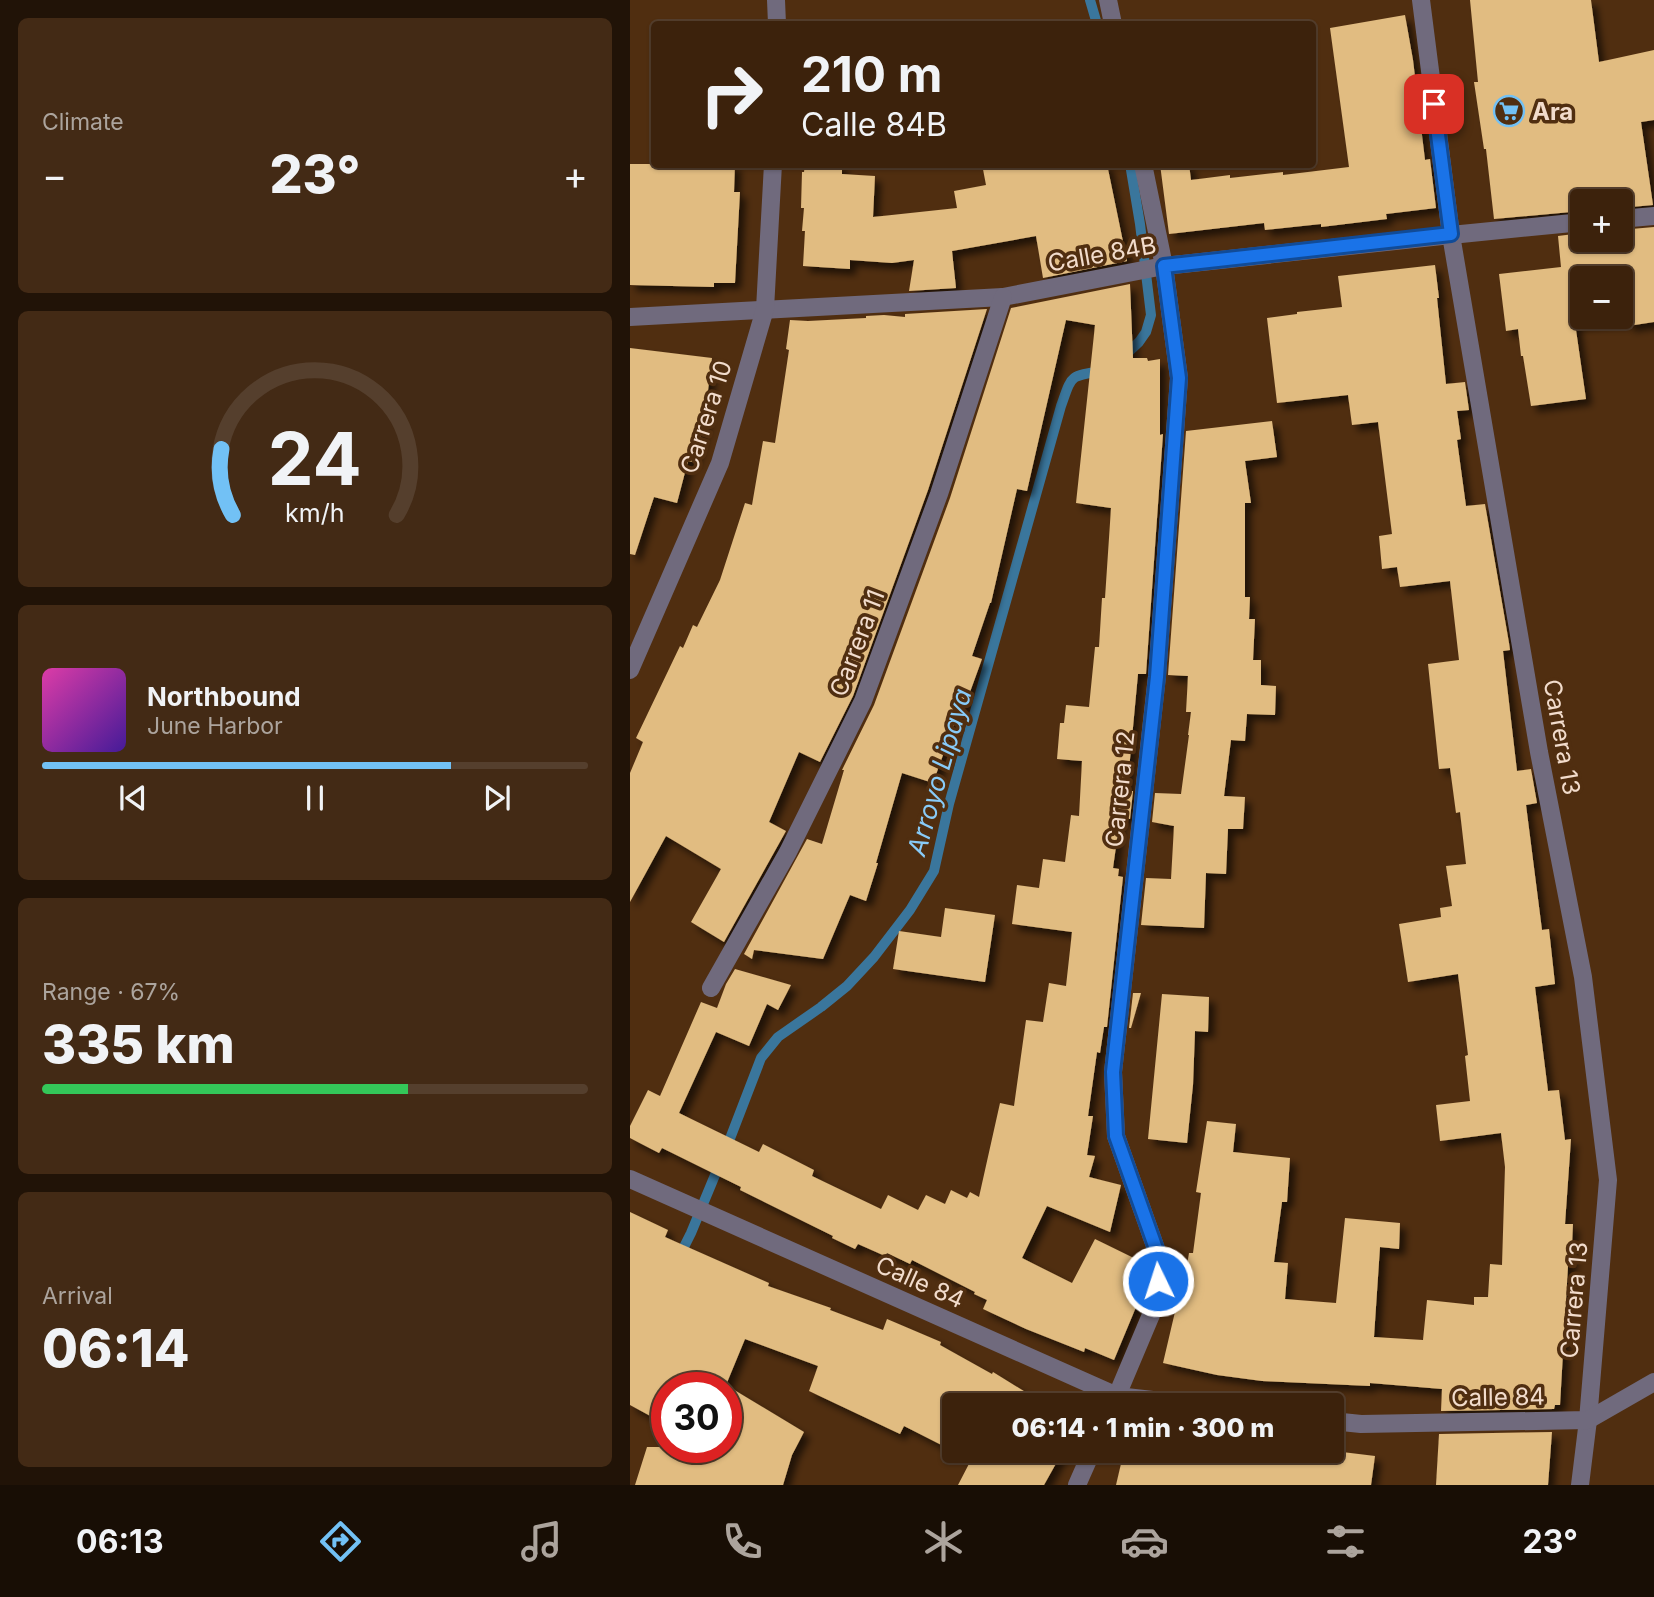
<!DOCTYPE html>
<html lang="en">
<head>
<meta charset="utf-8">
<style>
  :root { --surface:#3c220c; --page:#432a15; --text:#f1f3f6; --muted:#aca49d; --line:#553f2d; --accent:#72c1f5 }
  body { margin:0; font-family:Inter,sans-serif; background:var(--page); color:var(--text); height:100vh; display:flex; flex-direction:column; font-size:26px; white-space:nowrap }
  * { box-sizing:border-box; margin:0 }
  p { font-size:23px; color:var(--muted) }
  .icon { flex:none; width:38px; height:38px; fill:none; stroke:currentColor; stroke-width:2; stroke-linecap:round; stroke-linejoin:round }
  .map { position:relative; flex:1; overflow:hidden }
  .sheet { display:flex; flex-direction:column; gap:18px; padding:18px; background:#211307; width:630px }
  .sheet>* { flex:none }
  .guide { position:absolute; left:21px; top:21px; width:665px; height:147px; border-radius:7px; box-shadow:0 2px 5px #0004,0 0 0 2px var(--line); background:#3c220c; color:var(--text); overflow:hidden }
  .fabs { position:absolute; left:940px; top:189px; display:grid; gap:14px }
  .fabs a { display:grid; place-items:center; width:63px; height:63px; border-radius:7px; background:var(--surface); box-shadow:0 2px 5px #0004,0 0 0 2px var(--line); font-size:35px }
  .speed { position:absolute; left:21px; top:1372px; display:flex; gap:14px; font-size:35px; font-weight:700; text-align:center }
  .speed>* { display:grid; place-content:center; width:91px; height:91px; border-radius:50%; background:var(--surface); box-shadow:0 2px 5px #0004,0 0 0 2px var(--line); line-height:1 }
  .speed .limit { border:10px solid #d22; background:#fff; color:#111 }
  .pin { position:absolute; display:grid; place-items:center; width:60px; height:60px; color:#fff; margin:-30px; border-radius:14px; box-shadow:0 4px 10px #0006 }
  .me { position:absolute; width:77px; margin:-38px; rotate:356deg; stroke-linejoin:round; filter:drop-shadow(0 0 5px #0008) }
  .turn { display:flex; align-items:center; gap:24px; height:147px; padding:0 35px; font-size:32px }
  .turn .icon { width:91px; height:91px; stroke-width:2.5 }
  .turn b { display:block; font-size:49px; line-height:60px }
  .big { font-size:52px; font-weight:800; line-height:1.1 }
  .sheet .tile { flex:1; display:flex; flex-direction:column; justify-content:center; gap:10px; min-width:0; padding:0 24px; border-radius:10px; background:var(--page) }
  .sheet .dial { align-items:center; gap:0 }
  .dial svg { height:182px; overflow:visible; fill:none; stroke:var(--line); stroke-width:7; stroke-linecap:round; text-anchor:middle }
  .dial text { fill:var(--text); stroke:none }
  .song { display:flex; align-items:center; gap:21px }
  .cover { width:84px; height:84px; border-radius:10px; background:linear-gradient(135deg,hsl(320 70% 55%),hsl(260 70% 35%)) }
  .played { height:7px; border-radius:4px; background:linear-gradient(90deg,var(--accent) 75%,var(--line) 75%) }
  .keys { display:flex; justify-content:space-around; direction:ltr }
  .heat { display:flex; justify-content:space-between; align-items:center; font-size:38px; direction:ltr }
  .charge { height:10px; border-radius:5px; background:linear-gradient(90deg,#34c759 67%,var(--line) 0) }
  .trip { position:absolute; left:312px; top:1393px; width:402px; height:70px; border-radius:7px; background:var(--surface); box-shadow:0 2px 5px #0004,0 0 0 2px var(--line); font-weight:800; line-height:70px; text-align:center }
  .tab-bar { display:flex; height:112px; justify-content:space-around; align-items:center; background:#180e05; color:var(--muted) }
  .tab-bar .icon { width:49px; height:49px }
  .tab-bar .on { color:var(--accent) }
  .tab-bar b { font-size:32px; color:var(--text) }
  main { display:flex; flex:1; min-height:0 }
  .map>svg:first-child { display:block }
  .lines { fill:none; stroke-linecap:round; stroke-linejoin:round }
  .stream { stroke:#3a769c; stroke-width:10 }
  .building { fill:#e1bc81; fill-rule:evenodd; filter:url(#shadow) }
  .minor { stroke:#706a7d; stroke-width:18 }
  .route-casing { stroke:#114b97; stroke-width:18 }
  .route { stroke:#1a73e8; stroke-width:12 }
  .labels { text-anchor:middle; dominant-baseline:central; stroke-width:7; stroke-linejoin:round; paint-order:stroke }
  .poi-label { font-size:24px; font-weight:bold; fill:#f2dccc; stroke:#502e10; text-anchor:start }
  .street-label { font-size:24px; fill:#f2dccc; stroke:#502e10 }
  .water-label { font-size:26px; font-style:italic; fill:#88cbf8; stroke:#502e10 }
</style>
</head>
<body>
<main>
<section class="sheet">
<div class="tile"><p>Climate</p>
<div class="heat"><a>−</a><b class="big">23°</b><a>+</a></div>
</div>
<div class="tile dial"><svg viewBox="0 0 100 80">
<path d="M14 69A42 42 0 1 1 86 69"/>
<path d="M14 69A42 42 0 0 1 9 40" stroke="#72c1f5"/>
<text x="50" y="56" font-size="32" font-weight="700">24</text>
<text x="50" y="72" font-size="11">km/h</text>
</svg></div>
<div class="tile">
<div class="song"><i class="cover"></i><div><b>Northbound</b><p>June Harbor</p></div></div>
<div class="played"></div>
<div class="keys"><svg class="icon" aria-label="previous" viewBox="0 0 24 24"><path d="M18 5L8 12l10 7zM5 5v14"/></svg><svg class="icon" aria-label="pause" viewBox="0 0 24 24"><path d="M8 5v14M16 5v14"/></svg><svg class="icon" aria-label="next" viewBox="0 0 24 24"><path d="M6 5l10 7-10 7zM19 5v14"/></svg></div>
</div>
<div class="tile"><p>Range · 67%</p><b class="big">335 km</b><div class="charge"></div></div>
<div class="tile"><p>Arrival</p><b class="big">06:14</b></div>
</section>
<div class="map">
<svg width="1024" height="1485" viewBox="0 0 1024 1485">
  <defs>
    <filter id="shadow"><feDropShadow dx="6" dy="6" stdDeviation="3.5" flood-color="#0009"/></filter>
  </defs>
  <rect width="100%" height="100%" fill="#502e10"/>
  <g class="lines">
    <g class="stream">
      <polyline points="460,0 467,24"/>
      <polyline points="493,357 509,342 516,332 521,315 510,224 500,164"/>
      <path d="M96 1149 131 1058 148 1037 191 1007 217 986 244 957 280 910 304 871 319 804 431 406C442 375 439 376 472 371"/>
      <polyline points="50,1255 61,1233 90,1163"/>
    </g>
  </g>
  <g class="building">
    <polygon points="840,0 961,0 969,62 1024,50 1024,120 1011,122 1023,205 990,208 990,201 952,201 952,211 864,219 856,149 854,149 844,82 848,82"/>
    <polygon points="775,15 783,60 795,160 800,159 806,208 756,214 757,219 691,227 691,224 635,230 634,223 539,234 530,164 559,164 561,180 600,175 600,178 653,172 653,175 719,167 700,28"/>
    <polygon points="0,164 105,164 104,192 110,192 105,283 84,283 84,287 0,285"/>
    <polygon points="175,164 212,164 212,174 245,176 243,217 327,208 324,191 356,185 352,164 477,164 497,261 413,278 406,236 322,251 326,288 279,291 284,260 262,263 220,260 220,269 173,266 175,231 172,231 174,208 171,208 172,172 174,172"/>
    <path d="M1024 227V322L998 326 997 317 945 323 956 399 901 406 893 356H891L888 329 876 331 869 274 931 267 928 236 952 233V240H990V230ZM952 278H990V317H952Z"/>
    <polygon points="805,265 809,298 807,298 816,384 835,382 839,410 827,411 831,439 827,440 836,506 855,504 879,643 880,650 873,651 887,771 901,769 907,803 896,805 912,930 919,929 925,984 905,987 918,1091 929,1090 935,1140 941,1139 935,1224 943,1224 941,1266 938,1266 930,1405 925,1405 924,1409 811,1411 812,1389 740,1383 740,1386 632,1381 587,1375 533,1363 552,1282 554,1283 559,1253 563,1253 571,1193 566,1192 577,1121 606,1124 603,1152 660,1158 657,1202 652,1202 644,1262 658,1263 655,1299 706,1303 715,1218 770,1223 769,1249 750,1247 744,1337 793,1340 797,1300 844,1305 844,1297 858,1297 860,1264 872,1265 875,1167 871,1133 810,1141 806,1105 840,1101 835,1056 838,1055 828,974 778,982 769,924 811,917 810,908 822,906 816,866 836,864 830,812 826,813 820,768 809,769 798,664 829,660 820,581 770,587 767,567 752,569 749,536 762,534 748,422 722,425 718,395 647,403 637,318 667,314 667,312 712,307 708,276"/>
    <polygon points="500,284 503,358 517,358 518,361 530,359 530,435 533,434 516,674 508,674 497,791 503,791 500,819 490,818 483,868 489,869 488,876 493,877 477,1027 474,1027 470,1053 467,1052 458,1116 463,1116 457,1155 465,1156 459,1177 491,1185 480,1232 417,1206 392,1258 442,1283 465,1239 518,1265 516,1283 484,1360 455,1348 454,1352 396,1329 353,1309 357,1300 344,1294 345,1292 282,1260 280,1264 257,1253 255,1256 228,1244 225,1249 202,1238 203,1236 110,1190 111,1187 32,1148 29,1153 0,1138 0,1126 18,1090 30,1096 71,1002 87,1008 96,984 105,969 161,985 148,1010 137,1004 119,1046 86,1032 49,1113 129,1152 133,1144 184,1170 182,1176 251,1209 258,1195 288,1210 296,1195 315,1204 321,1190 337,1198 340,1192 349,1197 370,1103 384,1106 396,1020 413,1022 419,983 436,986 442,932 382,924 387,885 409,888 413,859 435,862 441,815 449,816 452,761 427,759 430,723 434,723 436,705 459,707 465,647 469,647 472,598 475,598 481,508 446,503 465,325 436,320 397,491 387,489 361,603 360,603 342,656 352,659 332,714 328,713 303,783 272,773 246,863 248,863 236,901 220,895 193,959 124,950 122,959 114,954 177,839 192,844 214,770 212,770 244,705 320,498 381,308"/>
    <polygon points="357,309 298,490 223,696 190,762 169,752 139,822 156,831 94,942 61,922 91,869 36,836 0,902 0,773 13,742 6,738 50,646 53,648 63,625 67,627 90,580 115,503 122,505 133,441 145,443 159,350 156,349 160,320 178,321 236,318 236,316 254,315 275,317 275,314"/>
    <polygon points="0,348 82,358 74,423 63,462 58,461 47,503 24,497 5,555 0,554"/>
    <polygon points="642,421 647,457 615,461 621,503 615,503 615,597 620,597 619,619 625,619 623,660 631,660 631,685 646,686 645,715 617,714 615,741 601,740 594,796 615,797 613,829 598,829 596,874 576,873 574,928 511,925 516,878 541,879 544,826 522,822 525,793 551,794 559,735 558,735 561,712 556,712 558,676 538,675 556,431"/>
    <polygon points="315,908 365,915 355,982 263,969 269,931 311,937"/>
    <polygon points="503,993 511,993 501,1028 499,1028"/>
    <polygon points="532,994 579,997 578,1032 565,1031 563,1085 557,1143 518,1139"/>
    <polygon points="0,1212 38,1230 35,1237 139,1283 138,1286 201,1308 200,1310 253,1330 257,1319 311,1342 310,1345 362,1374 363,1372 397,1393 398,1391 426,1405 324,1405 324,1451 433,1451 414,1485 328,1485 341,1460 274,1426 270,1434 179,1391 188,1366 115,1339 96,1385 174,1432 162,1455 153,1485 5,1485 17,1447 96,1447 96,1385 95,1388 37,1388 37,1425 0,1405"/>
    <polygon points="922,1432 918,1485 806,1485 809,1434"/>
    <polygon points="494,1451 704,1451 745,1456 741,1485 486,1485"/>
  </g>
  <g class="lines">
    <g class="minor">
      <polyline points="146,0 147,24"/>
      <polyline points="478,0 483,24"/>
      <polyline points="791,0 821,235 909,752 953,977 978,1180 958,1420 950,1485"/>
      <polyline points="990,219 1024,216"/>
      <polyline points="0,317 373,297 534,266 821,235 952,222"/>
      <polyline points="0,670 90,463 135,309 143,164"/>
      <polyline points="81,988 158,852 233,701 309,494 373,297"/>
      <polyline points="0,1179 487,1396 567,1405"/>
      <polyline points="483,1405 526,1303 530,1260 486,1136 483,1072 527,676 549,378 534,266 513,164"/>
      <polyline points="702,1421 731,1424 958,1420 1024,1382"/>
      <polyline points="447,1485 462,1451"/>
    </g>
  </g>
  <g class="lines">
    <g class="route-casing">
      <polyline id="route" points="528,1281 530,1260 486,1136 483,1072 527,677 549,378 534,266 821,234 804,104"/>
    </g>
    <use href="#route" class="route"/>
  </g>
  <defs>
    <g id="supermarket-ring" transform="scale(1.575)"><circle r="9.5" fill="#502e10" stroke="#72c1f5" stroke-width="1.5"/><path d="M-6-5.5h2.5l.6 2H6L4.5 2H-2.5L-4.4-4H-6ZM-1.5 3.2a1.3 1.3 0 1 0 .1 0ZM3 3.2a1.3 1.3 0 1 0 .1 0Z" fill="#72c1f5"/></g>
  </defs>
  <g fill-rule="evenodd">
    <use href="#supermarket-ring" x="879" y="111"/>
  </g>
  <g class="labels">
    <g class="poi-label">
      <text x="902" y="111">Ara</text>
    </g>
    <g class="street-label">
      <text transform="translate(472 254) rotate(-10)">Calle 84B</text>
      <text transform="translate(76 417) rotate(-72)">Carrera 10</text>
      <text transform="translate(227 643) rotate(-69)">Carrera 11</text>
      <text transform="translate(932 737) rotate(80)">Carrera 13</text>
      <text transform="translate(490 789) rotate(-84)">Carrera 12</text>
      <text transform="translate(290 1282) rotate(24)">Calle 84</text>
      <text transform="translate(944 1300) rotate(-85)">Carrera 13</text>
      <text transform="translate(868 1397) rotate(-1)">Calle 84</text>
    </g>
    <g class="water-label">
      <text transform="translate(309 772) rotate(-74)">Arroyo Lipaya</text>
    </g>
  </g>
</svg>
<div class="fabs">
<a>+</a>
<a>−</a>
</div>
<div class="speed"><div class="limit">30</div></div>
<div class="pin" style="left:804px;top:104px;background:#d93025"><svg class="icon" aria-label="arrive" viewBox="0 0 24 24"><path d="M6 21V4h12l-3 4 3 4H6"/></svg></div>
<svg class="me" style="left:528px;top:1281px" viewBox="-20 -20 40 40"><circle r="17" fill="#1a73e8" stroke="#fff" stroke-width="3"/><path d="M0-11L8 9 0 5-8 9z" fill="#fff"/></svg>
<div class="trip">06:14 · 1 min · 300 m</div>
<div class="guide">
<div class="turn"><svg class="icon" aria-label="right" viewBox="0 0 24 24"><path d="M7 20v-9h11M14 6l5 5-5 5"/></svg><div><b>210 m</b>Calle 84B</div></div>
</div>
</div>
</main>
<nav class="tab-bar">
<b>06:13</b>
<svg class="icon on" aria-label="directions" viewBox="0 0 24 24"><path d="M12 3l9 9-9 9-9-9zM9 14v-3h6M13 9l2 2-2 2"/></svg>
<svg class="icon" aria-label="music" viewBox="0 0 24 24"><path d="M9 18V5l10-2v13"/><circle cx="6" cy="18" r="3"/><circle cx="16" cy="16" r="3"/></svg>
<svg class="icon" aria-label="phone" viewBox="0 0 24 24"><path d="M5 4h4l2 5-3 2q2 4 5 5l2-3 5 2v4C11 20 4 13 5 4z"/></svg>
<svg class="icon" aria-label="climate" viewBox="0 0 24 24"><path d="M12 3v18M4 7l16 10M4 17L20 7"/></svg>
<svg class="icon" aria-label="car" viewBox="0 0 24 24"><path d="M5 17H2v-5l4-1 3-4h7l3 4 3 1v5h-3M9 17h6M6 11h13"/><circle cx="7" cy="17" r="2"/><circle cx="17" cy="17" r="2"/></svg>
<svg class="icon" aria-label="filters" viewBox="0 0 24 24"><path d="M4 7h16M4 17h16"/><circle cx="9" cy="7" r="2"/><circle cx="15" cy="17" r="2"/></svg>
<b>23°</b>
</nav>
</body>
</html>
